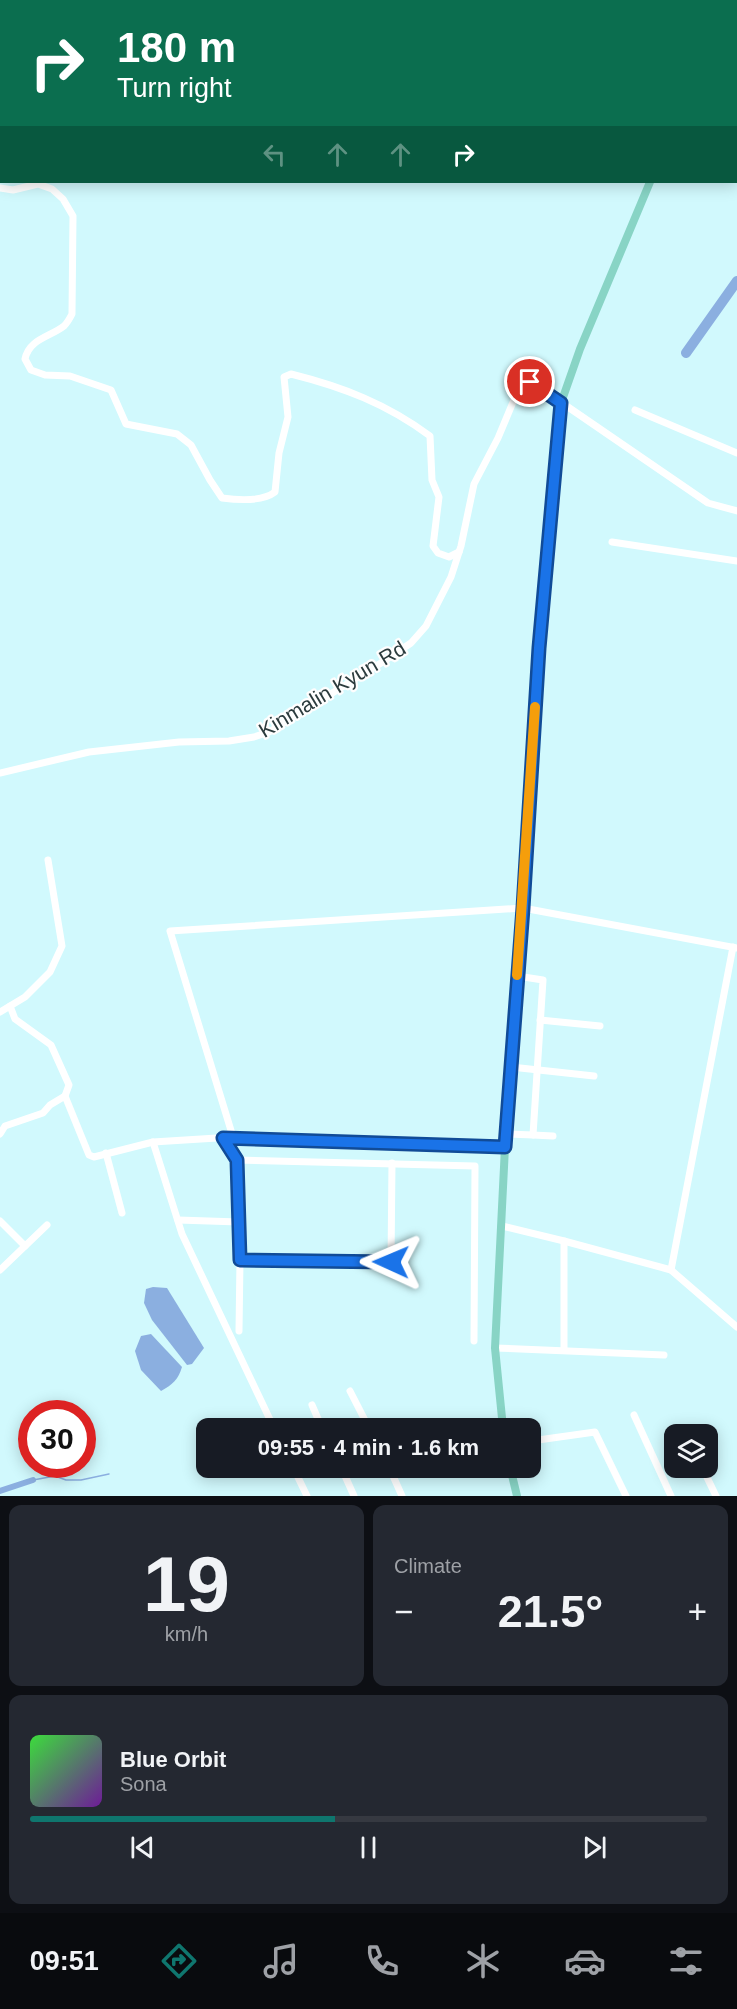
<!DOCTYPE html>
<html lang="en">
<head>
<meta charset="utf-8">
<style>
  :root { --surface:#171b24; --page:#242831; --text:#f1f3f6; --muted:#9ea1a6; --line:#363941; --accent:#0f766e }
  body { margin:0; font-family:Arial,sans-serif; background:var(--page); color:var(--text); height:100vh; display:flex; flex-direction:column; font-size:22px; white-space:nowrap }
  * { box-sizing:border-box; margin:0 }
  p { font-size:20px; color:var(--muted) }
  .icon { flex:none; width:33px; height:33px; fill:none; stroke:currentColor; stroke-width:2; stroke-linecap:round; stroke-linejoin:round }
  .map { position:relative; height:1496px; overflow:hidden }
  .details { display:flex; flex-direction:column; gap:9px; padding:9px; background:#0d0f14; flex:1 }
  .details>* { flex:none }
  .hud { position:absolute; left:0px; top:0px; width:738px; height:183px; box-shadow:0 3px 15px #0003; background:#0b6e4f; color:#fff; overflow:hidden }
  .fabs { position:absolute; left:664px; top:1424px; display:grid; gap:12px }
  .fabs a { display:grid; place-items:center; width:54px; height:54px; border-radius:12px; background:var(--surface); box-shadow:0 3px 15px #0003; font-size:30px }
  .speed { position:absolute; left:18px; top:1400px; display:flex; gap:12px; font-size:30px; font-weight:700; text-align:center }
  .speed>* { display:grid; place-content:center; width:78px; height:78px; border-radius:50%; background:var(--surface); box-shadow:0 3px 15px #0003; line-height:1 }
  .speed .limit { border:9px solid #d22; background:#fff; color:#111 }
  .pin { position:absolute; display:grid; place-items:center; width:51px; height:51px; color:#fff; margin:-26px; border:3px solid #fff; border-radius:50%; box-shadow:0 2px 6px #0007 }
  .me { position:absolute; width:66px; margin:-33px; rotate:271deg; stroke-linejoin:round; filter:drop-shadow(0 0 4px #0008) }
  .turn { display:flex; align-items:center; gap:21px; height:126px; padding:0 18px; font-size:27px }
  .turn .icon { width:78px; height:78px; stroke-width:2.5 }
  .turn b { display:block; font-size:42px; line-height:51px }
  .lanes { display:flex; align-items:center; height:57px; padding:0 18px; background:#0003; justify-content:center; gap:30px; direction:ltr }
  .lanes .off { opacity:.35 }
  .big { font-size:45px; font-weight:600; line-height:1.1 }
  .details .tile { flex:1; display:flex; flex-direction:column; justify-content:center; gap:9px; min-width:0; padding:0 21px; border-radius:12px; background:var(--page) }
  .details .dial { align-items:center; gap:0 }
  .dial b { font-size:78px; line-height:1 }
  .song { display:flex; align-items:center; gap:18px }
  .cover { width:72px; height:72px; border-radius:9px; background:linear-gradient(135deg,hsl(120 70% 55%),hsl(280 70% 35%)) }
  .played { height:6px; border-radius:3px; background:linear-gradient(90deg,var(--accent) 45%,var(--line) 45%) }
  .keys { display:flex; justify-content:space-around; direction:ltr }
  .heat { display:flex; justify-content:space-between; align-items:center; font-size:33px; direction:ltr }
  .details .tiles { flex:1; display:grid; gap:9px; grid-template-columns:1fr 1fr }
  .tile:last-child { grid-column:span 2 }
  .trip { position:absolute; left:196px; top:1418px; width:345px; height:60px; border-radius:12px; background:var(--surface); box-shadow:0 3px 15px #0003; font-weight:600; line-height:60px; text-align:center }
  .dock { display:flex; height:96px; justify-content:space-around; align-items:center; background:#090b0e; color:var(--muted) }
  .dock .icon { width:42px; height:42px }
  .dock .current { color:var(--accent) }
  .dock b { font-size:27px; color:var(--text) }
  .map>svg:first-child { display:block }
  .water { fill:#8bafe0 }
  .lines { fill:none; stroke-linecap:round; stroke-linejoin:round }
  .stream { stroke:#8bafe0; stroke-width:1.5 }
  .canal { stroke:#8bafe0; stroke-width:6 }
  .river { stroke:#8bafe0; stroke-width:10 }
  .minor { stroke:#fff; stroke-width:7 }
  .major { stroke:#88d4c5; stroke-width:8 }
  .route-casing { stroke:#114b97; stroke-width:15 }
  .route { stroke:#1a73e8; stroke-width:10 }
  .slow { stroke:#f59e0b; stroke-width:10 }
  .labels { text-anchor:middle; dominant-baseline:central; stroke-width:4.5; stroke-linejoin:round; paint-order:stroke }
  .street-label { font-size:21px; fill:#2b3b3d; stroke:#fefefe }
</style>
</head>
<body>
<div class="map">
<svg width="737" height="1496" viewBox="0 0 737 1496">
  <rect width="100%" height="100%" fill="#d1f9fd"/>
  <g class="water">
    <polygon points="153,1287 167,1288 204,1348 192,1364 187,1365 152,1320 144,1303 146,1289"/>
    <path d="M151 1334 182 1367C178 1380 173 1384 161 1391L141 1370 135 1351 141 1336Z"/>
  </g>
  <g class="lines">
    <polyline class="stream" points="33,1480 55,1476 66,1480 81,1480 109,1474"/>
    <polyline class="canal" points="0,1491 33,1480"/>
    <polyline class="river" points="686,353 737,281"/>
    <g class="minor">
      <polyline points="614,0 618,2"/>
      <polyline points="148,2 148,0"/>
      <path d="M0 188 13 190 38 184 52 189 63 199 73 216 72 314C70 318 67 323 64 326 50 337 29 339 25 359L31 370 45 375 70 376 111 390 126 424 177 434 191 445 210 480 222 498C237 500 262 502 275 492L279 453 288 417 284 377 291 374C343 387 387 404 430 436L432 480 439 497 433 546 438 553 449 557 459 552"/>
      <polyline points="635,410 737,453"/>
      <polyline points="612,542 737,561"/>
      <polyline points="0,773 89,752 179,742 229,741 254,737 269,732 381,663 411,643 426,626 451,577 461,546 474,484 498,438 516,395 526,383 533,383 708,503 737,511"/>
      <polyline points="0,1012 25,997 50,972 62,946 48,860"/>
      <polyline points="540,1020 600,1026"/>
      <polyline points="511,1067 594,1076"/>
      <polyline points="65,1096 89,1155 94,1157 153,1142"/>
      <polyline points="0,1134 5,1126 43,1113 50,1105 65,1096 69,1085 51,1045 15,1019 10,1006"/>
      <polyline points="506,1134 533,1135 543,980 517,976"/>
      <polyline points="533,1135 553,1136"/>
      <polyline points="233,1137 153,1142 182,1234 274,1428"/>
      <polyline points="223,1138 237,1160 240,1260 239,1331"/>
      <polyline points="505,1147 233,1137 170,931 523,908 737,948"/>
      <polyline points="106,1153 122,1213"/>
      <polyline points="237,1160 475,1166 474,1341"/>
      <polyline points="178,1220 239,1222"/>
      <polyline points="0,1221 25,1246"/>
      <polyline points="502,1226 564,1241 671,1270 737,1327"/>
      <polyline points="240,1260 391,1262 392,1163"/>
      <polyline points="0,1270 47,1225"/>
      <polyline points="671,1270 733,947"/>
      <polyline points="495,1348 664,1355"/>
      <polyline points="564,1349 564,1241"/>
      <polyline points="350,1391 369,1428"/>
      <polyline points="312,1405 322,1428"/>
      <polyline points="634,1415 671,1496"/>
      <polyline points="686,1433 686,1434"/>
      <polyline points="531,1441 595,1432 626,1496"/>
      <polyline points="293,1467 307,1496"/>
      <polyline points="341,1467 354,1496"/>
      <polyline points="389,1467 402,1496"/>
      <polyline points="702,1467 716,1496"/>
    </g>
    <g class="major">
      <polyline points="736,16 737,15"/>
      <polyline points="503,1428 495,1348 505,1147 523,908 539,648 561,403 580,349 650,182"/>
      <polyline points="510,1467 517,1496"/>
    </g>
  </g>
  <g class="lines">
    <g class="route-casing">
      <polyline id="route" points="391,1262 240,1260 237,1160 223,1138 505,1147 523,908 539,648 561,403 530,382"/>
    </g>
    <use href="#route" class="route"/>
    <polyline class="slow" points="517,975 535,707"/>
  </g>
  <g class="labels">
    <g class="street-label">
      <text transform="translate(332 689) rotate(-31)">Kinmalin Kyun Rd</text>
    </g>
  </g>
</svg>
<div class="fabs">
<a><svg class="icon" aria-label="layers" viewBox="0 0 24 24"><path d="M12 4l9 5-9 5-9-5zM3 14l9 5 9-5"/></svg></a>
</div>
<div class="speed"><div class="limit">30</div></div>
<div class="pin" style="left:530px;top:382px;background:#d93025"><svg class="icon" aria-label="arrive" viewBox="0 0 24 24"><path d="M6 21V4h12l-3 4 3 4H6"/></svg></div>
<svg class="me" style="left:391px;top:1262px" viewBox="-20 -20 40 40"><path d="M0-17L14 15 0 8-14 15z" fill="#1a73e8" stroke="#fff" stroke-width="4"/></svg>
<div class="trip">09:55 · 4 min · 1.6 km</div>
<div class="hud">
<div class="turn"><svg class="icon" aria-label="right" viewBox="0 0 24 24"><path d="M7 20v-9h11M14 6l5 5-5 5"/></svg><div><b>180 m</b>Turn right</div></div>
<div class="lanes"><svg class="icon off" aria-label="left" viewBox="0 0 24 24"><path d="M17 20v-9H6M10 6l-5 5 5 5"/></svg><svg class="icon off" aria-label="ahead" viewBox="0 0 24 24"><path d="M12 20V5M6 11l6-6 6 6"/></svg><svg class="icon off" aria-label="ahead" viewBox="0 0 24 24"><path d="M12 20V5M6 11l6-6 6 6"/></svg><svg class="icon" aria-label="right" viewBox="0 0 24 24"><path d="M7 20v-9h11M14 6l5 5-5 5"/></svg></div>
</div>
</div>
<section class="details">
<div class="tiles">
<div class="tile dial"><b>19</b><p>km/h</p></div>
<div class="tile"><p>Climate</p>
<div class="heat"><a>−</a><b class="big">21.5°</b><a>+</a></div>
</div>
<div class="tile">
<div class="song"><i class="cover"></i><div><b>Blue Orbit</b><p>Sona</p></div></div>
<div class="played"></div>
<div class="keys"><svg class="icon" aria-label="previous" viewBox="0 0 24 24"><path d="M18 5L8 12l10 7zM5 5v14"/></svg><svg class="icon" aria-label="pause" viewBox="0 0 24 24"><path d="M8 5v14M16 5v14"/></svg><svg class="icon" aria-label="next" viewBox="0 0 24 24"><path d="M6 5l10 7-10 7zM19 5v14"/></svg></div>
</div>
</div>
</section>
<nav class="dock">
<b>09:51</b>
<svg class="icon current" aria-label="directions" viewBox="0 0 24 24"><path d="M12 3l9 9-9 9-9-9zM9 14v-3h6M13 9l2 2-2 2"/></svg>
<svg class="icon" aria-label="music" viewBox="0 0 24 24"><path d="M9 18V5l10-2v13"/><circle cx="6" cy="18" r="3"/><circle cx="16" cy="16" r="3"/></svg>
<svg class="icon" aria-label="phone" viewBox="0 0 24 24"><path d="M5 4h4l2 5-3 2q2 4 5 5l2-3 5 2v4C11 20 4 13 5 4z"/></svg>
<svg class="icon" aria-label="climate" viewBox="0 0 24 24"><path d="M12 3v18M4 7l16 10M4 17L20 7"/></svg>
<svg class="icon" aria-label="car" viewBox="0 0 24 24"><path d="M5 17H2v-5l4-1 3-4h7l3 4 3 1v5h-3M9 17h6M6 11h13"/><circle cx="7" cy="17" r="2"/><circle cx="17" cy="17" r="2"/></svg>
<svg class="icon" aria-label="filters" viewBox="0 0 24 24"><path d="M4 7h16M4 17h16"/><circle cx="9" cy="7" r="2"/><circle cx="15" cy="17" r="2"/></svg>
</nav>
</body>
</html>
